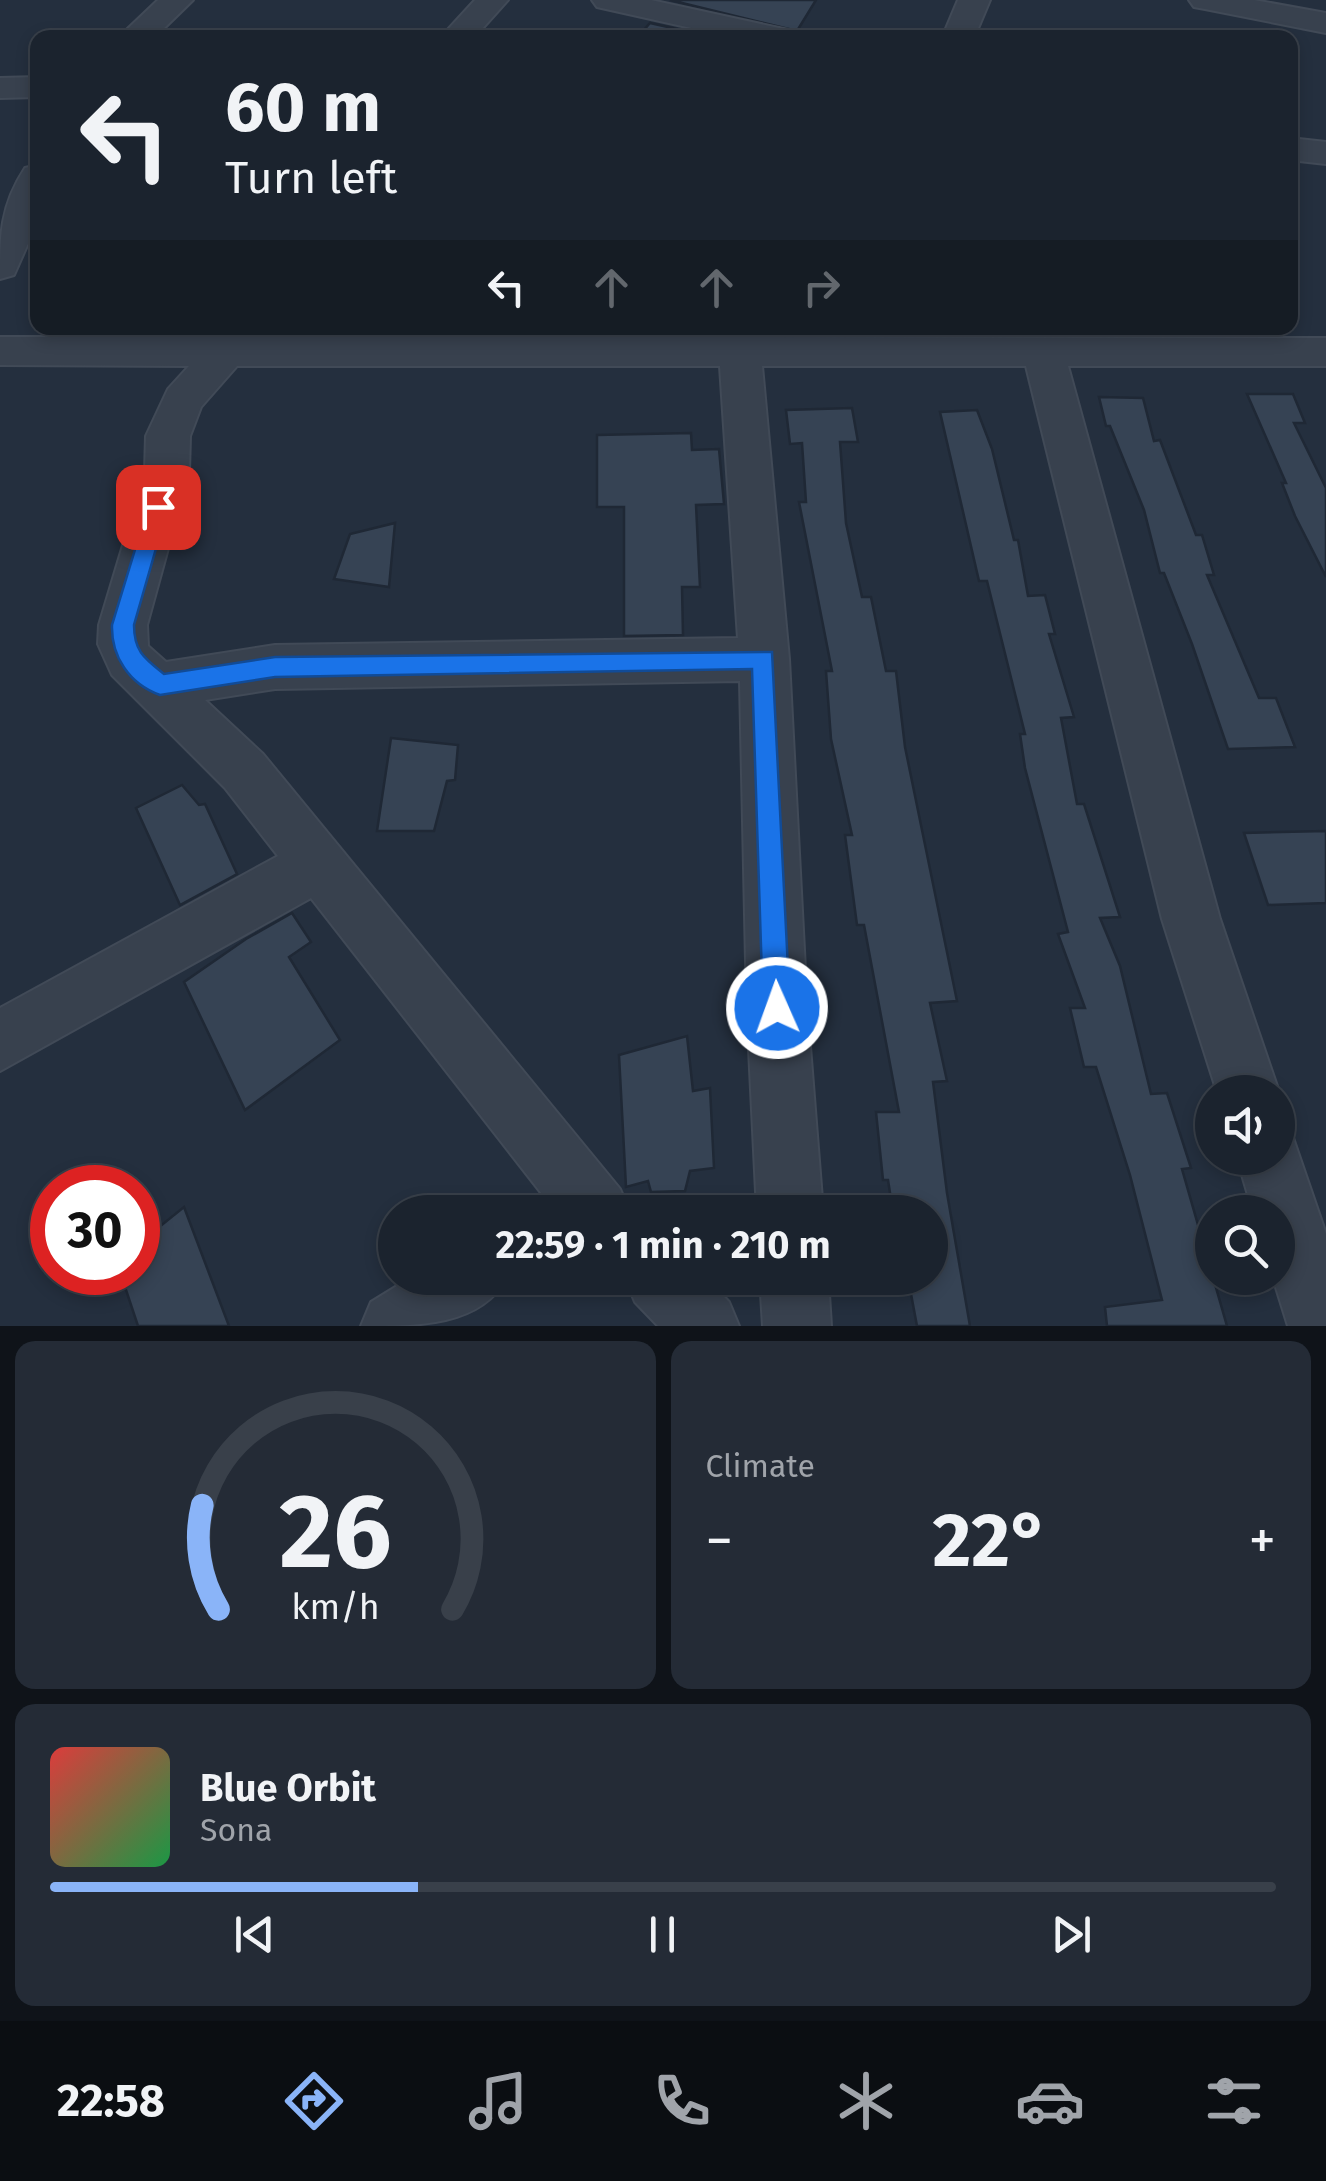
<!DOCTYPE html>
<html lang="en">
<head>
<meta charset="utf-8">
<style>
  :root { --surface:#1b232e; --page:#242b36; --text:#f1f3f6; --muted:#a0a4aa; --line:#39404a; --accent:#8ab4f8 }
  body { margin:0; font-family:"Fira Sans",sans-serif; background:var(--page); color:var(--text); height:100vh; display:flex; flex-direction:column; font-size:38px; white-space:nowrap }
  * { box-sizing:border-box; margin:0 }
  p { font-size:32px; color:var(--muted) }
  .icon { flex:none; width:55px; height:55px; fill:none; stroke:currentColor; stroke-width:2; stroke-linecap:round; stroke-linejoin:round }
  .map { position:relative; height:1326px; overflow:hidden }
  .sheet { display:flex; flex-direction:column; gap:15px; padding:15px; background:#0f1319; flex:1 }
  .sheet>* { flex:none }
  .guide { position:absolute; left:30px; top:30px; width:1268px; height:305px; border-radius:20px; box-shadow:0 5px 15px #0003,0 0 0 2px var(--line); background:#1b232e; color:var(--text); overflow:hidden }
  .controls { position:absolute; left:1195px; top:1075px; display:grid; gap:20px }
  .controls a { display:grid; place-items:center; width:100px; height:100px; border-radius:50%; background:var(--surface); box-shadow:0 5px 15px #0003,0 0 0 2px var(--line); font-size:50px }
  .speed { position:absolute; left:30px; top:1165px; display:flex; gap:20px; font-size:50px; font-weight:700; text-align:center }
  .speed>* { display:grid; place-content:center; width:130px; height:130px; border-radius:50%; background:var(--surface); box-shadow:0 5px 15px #0003,0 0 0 2px var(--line); line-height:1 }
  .speed .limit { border:15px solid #d22; background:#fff; color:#111 }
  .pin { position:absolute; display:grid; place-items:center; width:85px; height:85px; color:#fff; margin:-42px; border-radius:20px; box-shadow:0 5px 15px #0006 }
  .me { position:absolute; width:110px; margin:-55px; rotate:358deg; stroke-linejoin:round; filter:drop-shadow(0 0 8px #0008) }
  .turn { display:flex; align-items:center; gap:35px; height:210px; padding:0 30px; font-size:45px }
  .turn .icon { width:130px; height:130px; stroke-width:2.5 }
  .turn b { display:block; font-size:70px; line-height:85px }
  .lanes { display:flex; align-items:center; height:95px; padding:0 30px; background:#0003; justify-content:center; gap:50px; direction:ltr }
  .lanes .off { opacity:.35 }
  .big { font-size:75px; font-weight:700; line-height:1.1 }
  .sheet .widget { flex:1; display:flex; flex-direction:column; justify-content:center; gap:15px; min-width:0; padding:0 35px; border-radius:20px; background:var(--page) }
  .sheet .dial { align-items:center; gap:0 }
  .dial svg { height:260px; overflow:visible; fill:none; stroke:var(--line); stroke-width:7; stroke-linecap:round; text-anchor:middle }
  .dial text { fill:var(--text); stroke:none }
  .song { display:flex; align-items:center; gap:30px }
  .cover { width:120px; height:120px; border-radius:15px; background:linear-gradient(135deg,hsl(0 70% 55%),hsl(140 70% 35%)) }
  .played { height:10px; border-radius:5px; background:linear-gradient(90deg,var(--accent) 30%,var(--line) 30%) }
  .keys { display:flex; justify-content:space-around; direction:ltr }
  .heat { display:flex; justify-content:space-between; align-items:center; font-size:55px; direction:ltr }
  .sheet .tiles { flex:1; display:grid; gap:15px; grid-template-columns:1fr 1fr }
  .widget:last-child { grid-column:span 2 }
  .trip { position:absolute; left:378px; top:1195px; width:570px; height:100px; border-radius:50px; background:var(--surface); box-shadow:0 5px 15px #0003,0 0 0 2px var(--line); font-weight:700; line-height:100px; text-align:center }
  .tab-bar { display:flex; height:160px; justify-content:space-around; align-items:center; background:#0b0e12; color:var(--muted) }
  .tab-bar .icon { width:70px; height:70px }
  .tab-bar .current { color:var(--accent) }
  .tab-bar b { font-size:45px; color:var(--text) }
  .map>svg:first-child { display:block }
  .building { fill:#364354; stroke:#1f2835; stroke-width:2.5 }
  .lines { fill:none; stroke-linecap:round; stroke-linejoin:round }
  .minor-casing { stroke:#414a57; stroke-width:4 }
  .minor { fill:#38414e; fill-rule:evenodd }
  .route { fill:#1a73e8; stroke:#114b97; stroke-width:2.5 }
</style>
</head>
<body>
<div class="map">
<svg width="1326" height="1326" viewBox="0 0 1326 1326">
  <rect width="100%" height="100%" fill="#242f3e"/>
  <g class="building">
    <polygon points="670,0 816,0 797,31"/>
    <polygon points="650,23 717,38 637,38"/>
    <polygon points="1247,394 1293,394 1305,423 1294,423 1326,488 1326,577 1295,516 1282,483 1286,483"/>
    <polygon points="1099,397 1143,398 1154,441 1160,440 1196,535 1202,535 1214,575 1207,575 1259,698 1276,698 1295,747 1228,749 1192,644 1164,573 1160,573 1144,510 1110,426 1106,426"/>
    <polygon points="852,408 858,442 840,442 846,523 862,597 871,597 886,671 896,671 905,747 957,1001 930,1003 947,1081 933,1082 947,1193 970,1326 917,1326 908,1278 930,1278 930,1212 893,1212 888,1180 883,1180 876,1112 899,1112 864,925 857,925 845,835 852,835 831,739 826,671 832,671 799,502 806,502 802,443 790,444 786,410"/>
    <polygon points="977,410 992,449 1014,540 1018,540 1028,596 1045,595 1055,634 1049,634 1074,717 1061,718 1077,804 1084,804 1120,917 1100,918 1120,966 1151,1094 1167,1093 1191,1168 1182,1169 1227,1326 1107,1326 1105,1307 1162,1300 1130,1175 1096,1067 1084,1067 1070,1008 1085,1008 1058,934 1068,932 1025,768 1020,734 1025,734 987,581 979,581 940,412"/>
    <polygon points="691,433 692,450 719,449 724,504 696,505 700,587 682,587 683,635 624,636 624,507 597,507 597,435"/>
    <polygon points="395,523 389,587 334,579 350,534"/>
    <polygon points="391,738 458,745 455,780 447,781 434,831 377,831"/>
    <polygon points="182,785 199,805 205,804 237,874 180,905 136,808"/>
    <polygon points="1326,831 1326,903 1268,905 1244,833"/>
    <polygon points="292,913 311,942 289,957 340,1040 245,1110 184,982 246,939"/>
    <polygon points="687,1036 693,1091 710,1088 714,1168 690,1171 685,1191 651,1192 648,1181 626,1187 619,1055"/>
    <polygon points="184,1207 229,1326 138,1326 120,1272 138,1272 138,1244"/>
  </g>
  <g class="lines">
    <g class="minor-casing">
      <g id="minor">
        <polygon points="158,0 193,0 154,38 118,38"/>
        <polygon points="475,0 508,0 474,38 440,38"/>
        <polygon points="592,0 651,0 793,31 798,38 736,38 597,7"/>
        <polygon points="958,0 990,0 974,38 942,38"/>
        <polygon points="1189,0 1254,0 1326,13 1326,33 1205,9 1194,7"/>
        <polygon points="38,77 38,97 0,98 0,78"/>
        <polygon points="1290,138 1326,142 1326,164 1290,160"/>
        <path d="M38 165V221L14 275 0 279C0 236 0 206 25 168Z"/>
        <path d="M220 328H256V337H718V328H758L759 337 1326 338V366H1068L1220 919 1279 1092 1278 1096V1092H1217L1162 919 1026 366H762L789 659 807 1008 823 1212H757L747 1008 740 681 275 689 205 700 263 754 620 1189 630 1212H556L311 898 0 1071V1008L278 856 225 788 112 675 98 644 99 625 145 472 146 436 168 389 189 366 0 365V337H215ZM237 366H720L738 638 275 645 166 662 148 646 147 625 189 472 190 436 201 407Z"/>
        <polygon points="1278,1129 1292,1135 1326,1234 1326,1326 1288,1326 1273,1278 1278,1278 1278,1212 1253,1212 1237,1158 1278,1158"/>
        <path d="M410 1278H507C480 1326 419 1326 361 1326L371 1302Z"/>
        <polygon points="625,1278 706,1278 729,1302 739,1326 658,1326 635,1302"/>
        <polygon points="760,1278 828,1278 831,1326 763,1326"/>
      </g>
    </g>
    <use href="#minor" class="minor"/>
  </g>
  <path class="route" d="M158 499 168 507 134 625C134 651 144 658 164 674L275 657 772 652 790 1008 786 1017 777 1021 767 1017 763 1008 752 669 275 677 160 695C129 684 111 656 112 625L148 507Z"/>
</svg>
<div class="controls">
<a><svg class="icon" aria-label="sound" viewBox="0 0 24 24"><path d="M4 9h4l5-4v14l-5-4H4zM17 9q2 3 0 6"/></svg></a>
<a><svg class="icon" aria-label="search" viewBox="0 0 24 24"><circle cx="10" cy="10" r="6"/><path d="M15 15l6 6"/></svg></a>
</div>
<div class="speed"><div class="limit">30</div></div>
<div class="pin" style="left:158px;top:507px;background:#d93025"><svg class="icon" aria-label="arrive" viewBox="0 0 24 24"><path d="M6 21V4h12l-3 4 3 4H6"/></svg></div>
<svg class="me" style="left:777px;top:1008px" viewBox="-20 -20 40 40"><circle r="17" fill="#1a73e8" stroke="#fff" stroke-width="3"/><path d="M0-11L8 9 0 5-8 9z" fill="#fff"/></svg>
<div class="trip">22:59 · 1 min · 210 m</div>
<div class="guide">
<div class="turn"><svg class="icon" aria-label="left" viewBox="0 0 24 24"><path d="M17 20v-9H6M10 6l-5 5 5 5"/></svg><div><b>60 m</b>Turn left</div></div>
<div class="lanes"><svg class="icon" aria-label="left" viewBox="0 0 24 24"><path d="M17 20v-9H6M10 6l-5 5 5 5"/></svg><svg class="icon off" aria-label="ahead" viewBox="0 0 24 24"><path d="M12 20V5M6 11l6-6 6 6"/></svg><svg class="icon off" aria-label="ahead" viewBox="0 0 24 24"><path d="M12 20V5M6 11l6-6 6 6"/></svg><svg class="icon off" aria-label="right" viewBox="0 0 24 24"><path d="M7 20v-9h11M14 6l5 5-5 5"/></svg></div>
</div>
</div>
<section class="sheet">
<div class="tiles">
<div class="widget dial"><svg viewBox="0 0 100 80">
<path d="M14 69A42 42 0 1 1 86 69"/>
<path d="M14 69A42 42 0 0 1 9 37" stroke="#8ab4f8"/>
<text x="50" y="56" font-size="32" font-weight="700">26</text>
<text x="50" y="72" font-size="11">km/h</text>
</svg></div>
<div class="widget"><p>Climate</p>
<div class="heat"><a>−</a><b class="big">22°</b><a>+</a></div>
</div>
<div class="widget">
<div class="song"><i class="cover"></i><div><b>Blue Orbit</b><p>Sona</p></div></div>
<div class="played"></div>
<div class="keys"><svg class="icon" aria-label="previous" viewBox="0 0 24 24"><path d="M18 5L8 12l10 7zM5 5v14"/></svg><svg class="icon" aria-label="pause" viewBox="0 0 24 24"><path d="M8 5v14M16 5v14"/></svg><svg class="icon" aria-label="next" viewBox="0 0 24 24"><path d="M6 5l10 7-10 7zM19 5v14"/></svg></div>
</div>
</div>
</section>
<nav class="tab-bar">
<b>22:58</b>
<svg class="icon current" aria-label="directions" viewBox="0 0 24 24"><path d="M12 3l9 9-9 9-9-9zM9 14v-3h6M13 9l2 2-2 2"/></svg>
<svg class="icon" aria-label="music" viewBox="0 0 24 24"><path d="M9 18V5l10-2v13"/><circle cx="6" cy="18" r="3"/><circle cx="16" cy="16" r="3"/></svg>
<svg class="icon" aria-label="phone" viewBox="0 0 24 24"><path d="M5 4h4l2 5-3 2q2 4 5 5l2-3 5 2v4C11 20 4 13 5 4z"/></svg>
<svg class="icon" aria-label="climate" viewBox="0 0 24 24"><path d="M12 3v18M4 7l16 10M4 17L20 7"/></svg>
<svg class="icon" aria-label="car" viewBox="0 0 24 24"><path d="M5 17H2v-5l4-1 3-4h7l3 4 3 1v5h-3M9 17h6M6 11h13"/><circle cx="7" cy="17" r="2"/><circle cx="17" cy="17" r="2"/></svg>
<svg class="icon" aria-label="filters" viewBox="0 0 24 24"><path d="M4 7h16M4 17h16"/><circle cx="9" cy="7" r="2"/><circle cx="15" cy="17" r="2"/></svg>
</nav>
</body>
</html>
